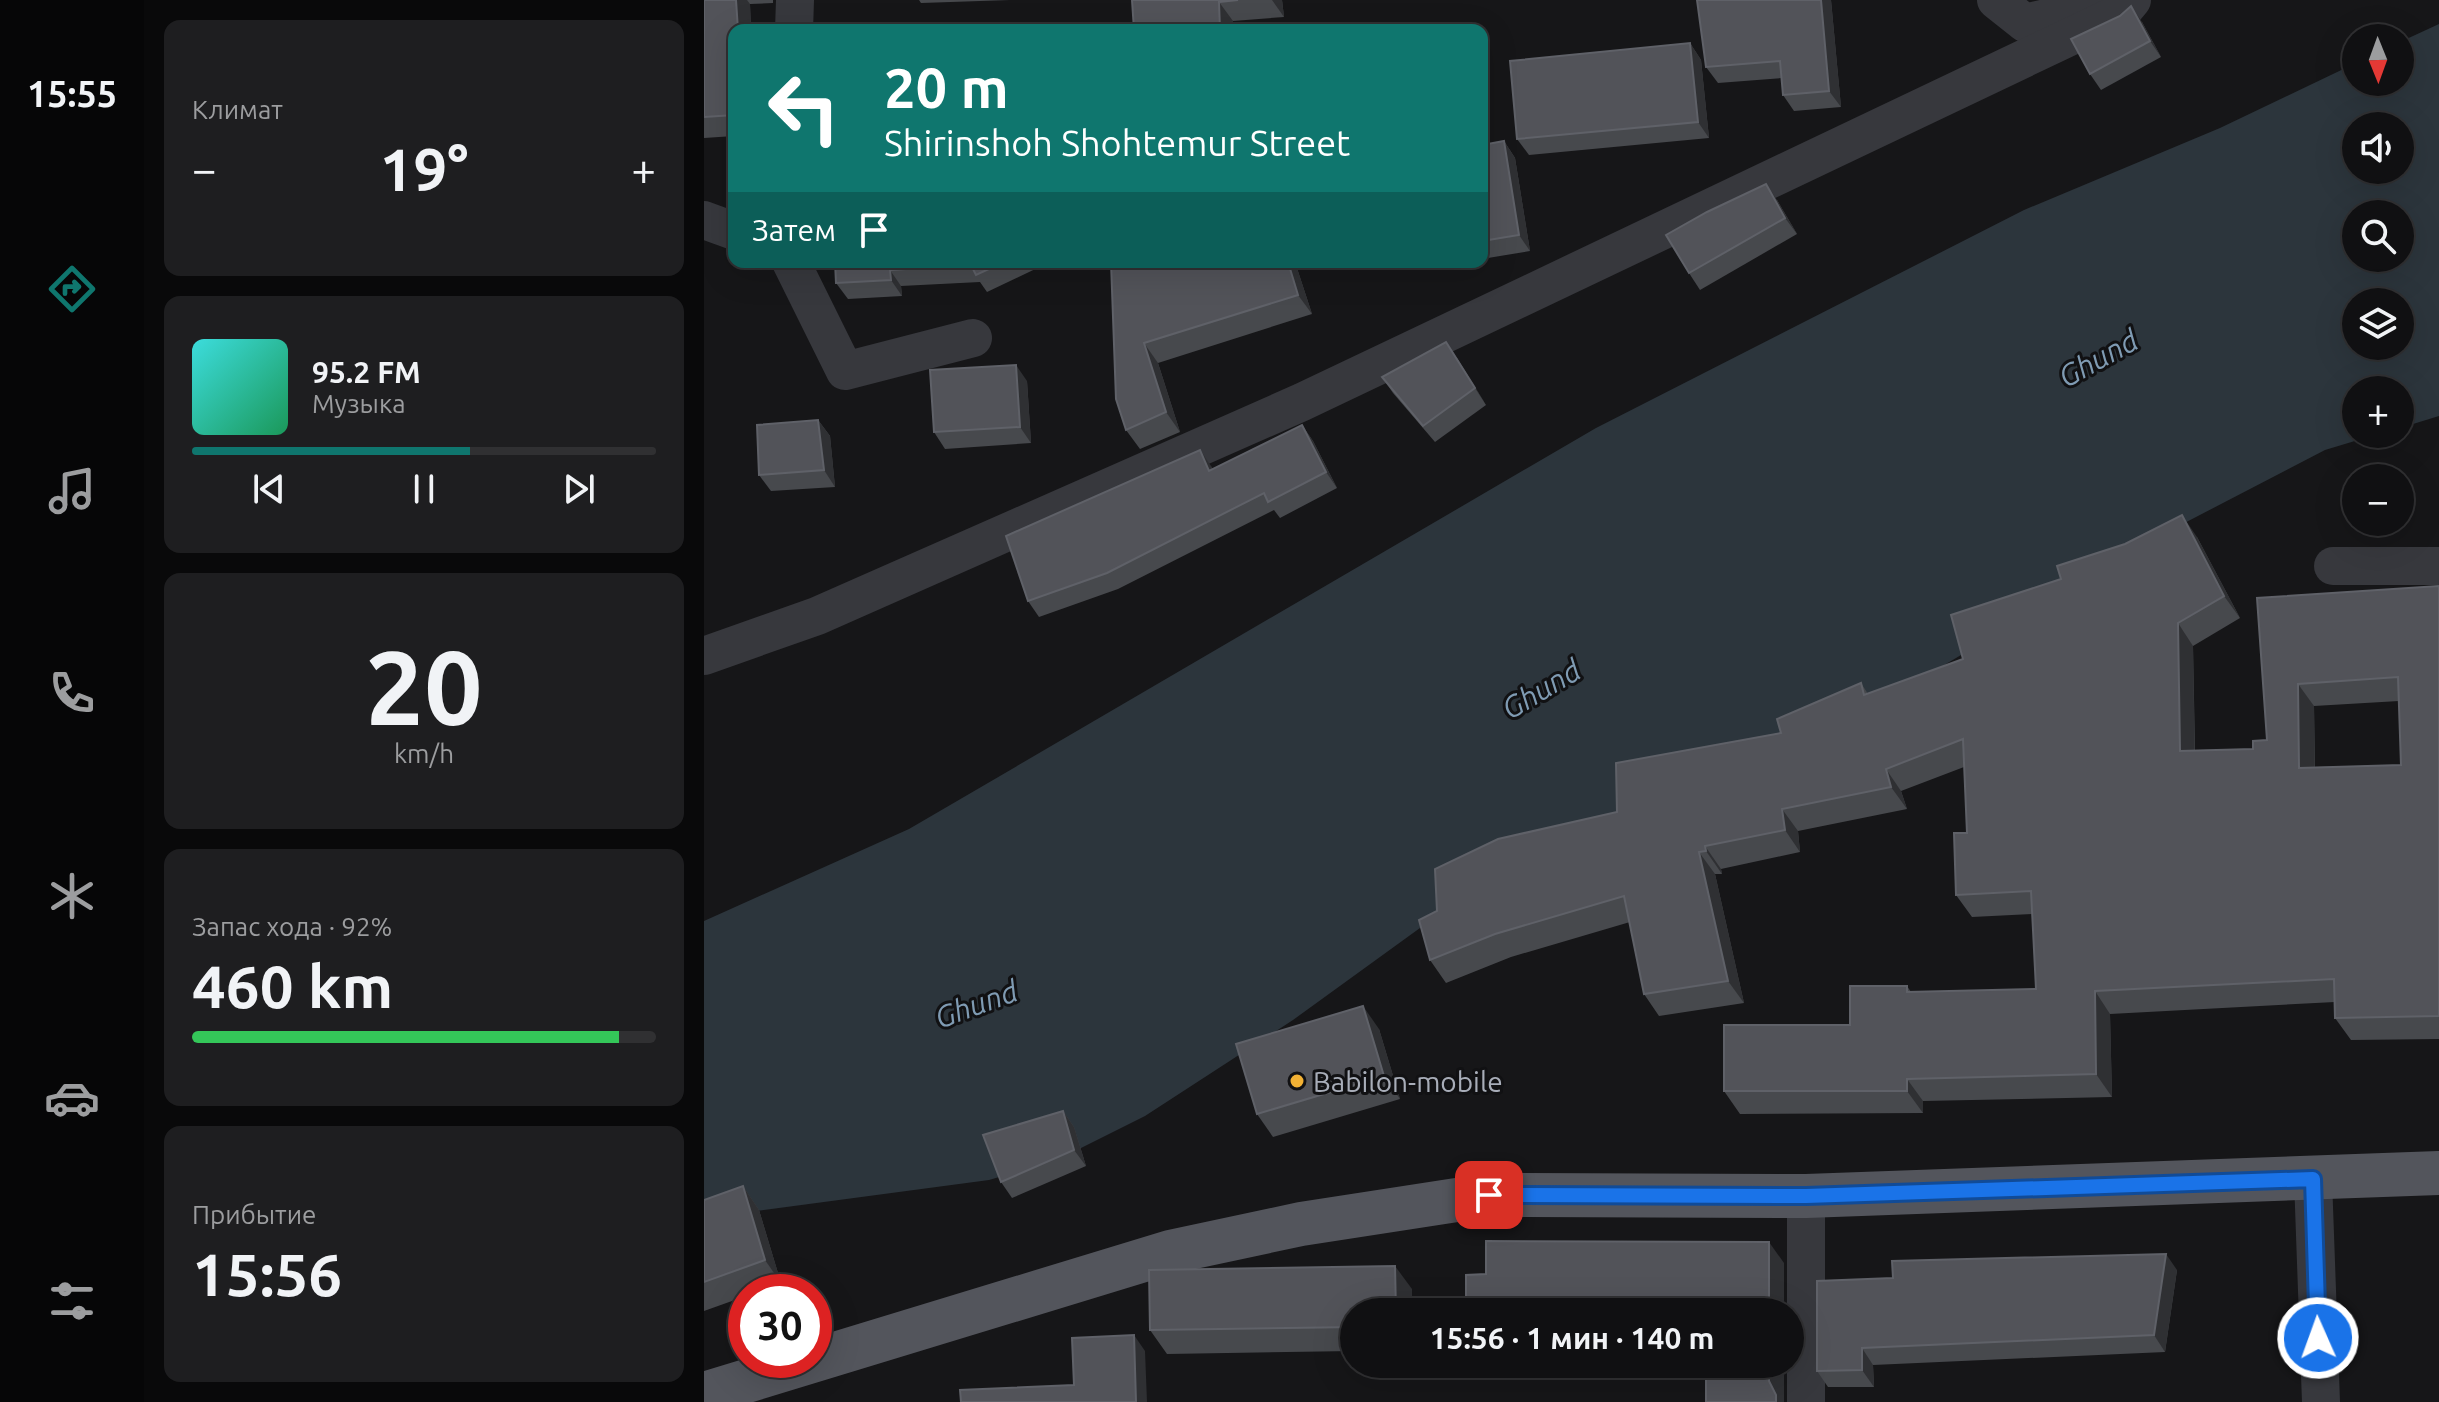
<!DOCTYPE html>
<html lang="ru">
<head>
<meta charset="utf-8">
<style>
  :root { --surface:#101012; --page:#1e1e20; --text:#f1f3f6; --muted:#9c9d9f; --line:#303032; --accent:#0f766e }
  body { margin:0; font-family:Ubuntu,sans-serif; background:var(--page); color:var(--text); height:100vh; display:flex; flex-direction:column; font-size:30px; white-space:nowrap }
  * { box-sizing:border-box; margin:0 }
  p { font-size:26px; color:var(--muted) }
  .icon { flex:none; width:44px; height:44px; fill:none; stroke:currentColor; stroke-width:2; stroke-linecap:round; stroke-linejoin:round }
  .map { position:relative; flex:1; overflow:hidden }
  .sheet { display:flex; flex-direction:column; gap:20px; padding:20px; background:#09090a; width:560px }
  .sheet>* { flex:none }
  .top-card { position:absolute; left:24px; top:24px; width:760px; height:244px; border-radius:16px; box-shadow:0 8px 32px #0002,0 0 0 2px var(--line); background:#0f766e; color:#fff; overflow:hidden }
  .needle { width:52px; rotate:179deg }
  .tools { position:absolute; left:1638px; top:24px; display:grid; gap:16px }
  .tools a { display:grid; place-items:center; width:72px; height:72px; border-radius:50%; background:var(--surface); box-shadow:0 8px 32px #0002,0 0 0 2px var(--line); font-size:40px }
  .speed { position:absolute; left:24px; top:1274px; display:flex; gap:16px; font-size:40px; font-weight:700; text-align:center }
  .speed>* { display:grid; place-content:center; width:104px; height:104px; border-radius:50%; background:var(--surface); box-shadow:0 8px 32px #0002,0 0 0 2px var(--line); line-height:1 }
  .speed .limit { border:12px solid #d22; background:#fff; color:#111 }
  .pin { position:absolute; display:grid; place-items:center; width:68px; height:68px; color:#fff; margin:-34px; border-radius:16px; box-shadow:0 4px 12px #0006 }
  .me { position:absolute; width:88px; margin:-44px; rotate:358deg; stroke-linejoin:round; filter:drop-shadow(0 0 6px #0008) }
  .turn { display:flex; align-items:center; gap:28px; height:168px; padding:0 24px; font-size:36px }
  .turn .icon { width:104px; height:104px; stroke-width:2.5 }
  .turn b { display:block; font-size:56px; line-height:68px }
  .then { display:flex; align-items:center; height:76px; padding:0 24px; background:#0003; gap:16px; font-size:30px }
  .big { font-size:60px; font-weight:600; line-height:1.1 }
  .sheet .widget { flex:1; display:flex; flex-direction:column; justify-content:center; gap:12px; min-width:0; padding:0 28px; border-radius:16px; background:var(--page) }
  .sheet .dial { align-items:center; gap:0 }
  .dial b { font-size:104px; line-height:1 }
  .song { display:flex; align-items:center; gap:24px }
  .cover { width:96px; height:96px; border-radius:12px; background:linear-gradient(135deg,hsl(180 70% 55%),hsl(150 70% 35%)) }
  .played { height:8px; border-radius:4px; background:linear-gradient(90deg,var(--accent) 60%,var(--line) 60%) }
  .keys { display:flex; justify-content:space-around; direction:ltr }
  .heat { display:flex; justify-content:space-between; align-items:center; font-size:44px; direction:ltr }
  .charge { height:12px; border-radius:6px; background:linear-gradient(90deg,#34c759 92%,var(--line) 0) }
  .trip { position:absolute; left:636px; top:1298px; width:464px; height:80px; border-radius:40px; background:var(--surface); box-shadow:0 8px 32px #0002,0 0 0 2px var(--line); font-weight:600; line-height:80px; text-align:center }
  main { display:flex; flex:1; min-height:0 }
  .tabs { display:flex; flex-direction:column; width:144px; justify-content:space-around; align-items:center; background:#060607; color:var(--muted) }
  .tabs .icon { width:56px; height:56px }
  .tabs .selected { color:var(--accent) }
  .tabs b { font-size:36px; color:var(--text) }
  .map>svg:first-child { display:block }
  .water { fill:#2c353c; fill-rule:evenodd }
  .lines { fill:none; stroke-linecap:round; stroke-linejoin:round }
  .minor { stroke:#37383d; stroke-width:38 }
  .primary { stroke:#53555c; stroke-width:44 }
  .wall { fill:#47494d; fill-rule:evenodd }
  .shaded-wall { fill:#2f3033 }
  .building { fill:#525359; stroke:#5f6168; stroke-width:2; fill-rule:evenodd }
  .route-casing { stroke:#114b97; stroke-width:20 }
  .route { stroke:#1a73e8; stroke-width:14 }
  .poi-dot { fill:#f2b134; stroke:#111113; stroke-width:3 }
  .labels { text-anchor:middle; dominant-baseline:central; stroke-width:6; stroke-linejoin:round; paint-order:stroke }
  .poi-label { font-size:28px; fill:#a8adb8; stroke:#111113; text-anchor:start }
  .water-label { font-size:30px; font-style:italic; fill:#7f9bb3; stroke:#111113 }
</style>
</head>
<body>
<main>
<nav class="tabs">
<b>15:55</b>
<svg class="icon selected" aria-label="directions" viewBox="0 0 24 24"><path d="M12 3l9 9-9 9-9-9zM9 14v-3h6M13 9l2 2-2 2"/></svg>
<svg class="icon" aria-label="music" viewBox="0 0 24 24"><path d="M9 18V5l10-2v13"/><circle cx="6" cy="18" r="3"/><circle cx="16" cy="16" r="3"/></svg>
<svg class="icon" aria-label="phone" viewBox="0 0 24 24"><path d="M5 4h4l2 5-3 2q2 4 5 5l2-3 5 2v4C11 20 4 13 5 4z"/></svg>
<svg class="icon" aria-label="climate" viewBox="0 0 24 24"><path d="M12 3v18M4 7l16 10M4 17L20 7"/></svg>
<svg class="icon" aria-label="car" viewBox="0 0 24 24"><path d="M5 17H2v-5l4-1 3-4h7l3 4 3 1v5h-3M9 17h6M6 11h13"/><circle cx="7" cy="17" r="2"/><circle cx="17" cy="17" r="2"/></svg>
<svg class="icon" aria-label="filters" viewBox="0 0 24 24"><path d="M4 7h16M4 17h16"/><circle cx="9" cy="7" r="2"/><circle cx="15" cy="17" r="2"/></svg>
</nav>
<section class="sheet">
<div class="widget"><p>Климат</p>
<div class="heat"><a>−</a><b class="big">19°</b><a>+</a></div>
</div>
<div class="widget">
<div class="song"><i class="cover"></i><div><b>95.2 FM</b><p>Музыка</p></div></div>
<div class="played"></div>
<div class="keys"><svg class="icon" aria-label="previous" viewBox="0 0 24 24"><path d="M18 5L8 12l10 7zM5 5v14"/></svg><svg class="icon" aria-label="pause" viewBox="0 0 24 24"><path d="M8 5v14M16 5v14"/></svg><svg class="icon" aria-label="next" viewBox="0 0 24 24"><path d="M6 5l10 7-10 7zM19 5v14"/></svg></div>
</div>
<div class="widget dial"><b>20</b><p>km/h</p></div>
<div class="widget"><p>Запас хода · 92%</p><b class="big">460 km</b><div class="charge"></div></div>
<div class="widget"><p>Прибытие</p><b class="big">15:56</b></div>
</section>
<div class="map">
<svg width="1735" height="1402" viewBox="0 0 1735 1402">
  <rect width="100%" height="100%" fill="#161618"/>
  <path class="water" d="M1735 24V416L1696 428V390H1652V434H1674L1621 450 1467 530 1086 757 814 873 716 928 589 1020 441 1116 353 1160 285 1180 0 1218V921L205 829 892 428 1320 210 1516 128 1652 63V82H1696V42ZM1652 126H1696V170H1652ZM1652 214H1696V258H1652ZM1652 302H1696V346H1652Z"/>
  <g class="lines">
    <g class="minor">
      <polyline points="1292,0 1321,23 1397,5"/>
      <polyline points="90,30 91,0"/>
      <polyline points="0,220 30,231"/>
      <polyline points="87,262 141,371 269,338"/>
      <polyline points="1629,566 1735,566"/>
      <polyline points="0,656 113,616 598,402 1418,12 1428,0"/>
      <polyline points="1609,1179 1617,1402"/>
      <polyline points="1102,1402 1102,1196"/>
    </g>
    <polyline class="primary" points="0,1394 466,1252 597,1224 785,1195 1102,1196 1735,1173"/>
  </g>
  <g class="wall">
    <polygon points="0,0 69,0 69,3 46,4 47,30 30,30 30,136 0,138"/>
    <polygon points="215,0 306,0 217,3"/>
    <polygon points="428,0 578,0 580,17 529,21"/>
    <polygon points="1127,0 1137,107 1090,111 1079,95 1078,78 1014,83 1002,67"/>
    <polygon points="1438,22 1457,57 1397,90 1386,74"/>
    <polygon points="986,43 997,60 1005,138 825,155 813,139"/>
    <polygon points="800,141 811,158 826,251 778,259 778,145"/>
    <polygon points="1073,200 1093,234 996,290 985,273"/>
    <polygon points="131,262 346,262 283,292 276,282 197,286 198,296 144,299 132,283"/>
    <polygon points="407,262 591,262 608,314 454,363 476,432 436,449 422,430"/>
    <polygon points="753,358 782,405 731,442 689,393 678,377"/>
    <polygon points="323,381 327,443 241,449 230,432"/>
    <polygon points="114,420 126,436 131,487 67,491 55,475"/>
    <polygon points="598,425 609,441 633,488 576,518 570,510 414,589 335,617 324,601 507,466 508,469"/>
    <path d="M1493 537 1536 618 1489 646 1491 750 1549 749 1563 740 1553 598 1735 586V1039L1647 1040 1631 1018V1002L1406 1014 1408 1097 1219 1101V1113L1036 1114 1020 1091 1146 1025 1203 986 1207 992 1332 989 1328 914 1268 917 1252 895 1263 833 1260 767 1197 791 1203 809 1094 831 1096 852 1017 869 1018 874H1011L1040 1003 955 1016 940 994 926 922 807 957 742 983 726 960 733 911 913 812 1077 733 1157 683 1164 694 1259 659ZM1695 701 1697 765 1611 767 1610 706Z"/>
    <polygon points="675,1029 696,1099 569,1137 553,1114"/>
    <polygon points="359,1111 370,1127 382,1166 308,1198 297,1182"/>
    <polygon points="39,1186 55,1210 77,1283 53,1292 42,1292 42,1296 0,1311 0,1200"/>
    <polygon points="1080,1263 1080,1312 762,1312"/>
    <polygon points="1473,1270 1461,1352 1169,1365 1170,1387 1124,1387 1113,1371 1113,1281"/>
    <polygon points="708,1289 650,1312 650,1351 463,1354 446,1330"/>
  </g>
  <g class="shaded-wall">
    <polygon points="32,0 43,0 46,4 47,30 34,30"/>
    <polygon points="568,0 578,0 580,17"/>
    <polygon points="1117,0 1127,0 1137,107 1125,91"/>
    <polygon points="515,2 529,21 529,30 516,30"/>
    <polygon points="1427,6 1438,22 1457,57 1446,41"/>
    <polygon points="986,43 997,60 1005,138 994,122"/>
    <polygon points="800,141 811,158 826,251 815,235"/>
    <polygon points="1062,184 1073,200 1093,234 1081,218"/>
    <polygon points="584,262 591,262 608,314 594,295"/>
    <polygon points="186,270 197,286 198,296 187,280"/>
    <polygon points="742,342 753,358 782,405 771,388"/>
    <polygon points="440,343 454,363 476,432 462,412"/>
    <polygon points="312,365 323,381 327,443 316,427"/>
    <polygon points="114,420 126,436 131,487 120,470"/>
    <polygon points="598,425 609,441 633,488 622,472"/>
    <polygon points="496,450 507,466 516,487 505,471"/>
    <polygon points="1478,515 1493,537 1536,618 1520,596"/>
    <polygon points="1474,623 1489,646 1491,773 1476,751"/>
    <polygon points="1594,684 1610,706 1611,790 1595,768"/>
    <polygon points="1182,769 1197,791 1203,809 1187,787"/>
    <polygon points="1078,809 1094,831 1096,852 1081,830"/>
    <polygon points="1001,846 1017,869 1018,874 1002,851"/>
    <polygon points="995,852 1011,874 1040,1003 1024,981"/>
    <polygon points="1391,991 1406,1014 1408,1097 1392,1074"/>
    <polygon points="659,1006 675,1029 696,1099 680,1076"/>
    <polygon points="1203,1079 1219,1101 1219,1113 1203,1091"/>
    <polygon points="359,1111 370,1127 382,1166 370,1150"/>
    <polygon points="39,1186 55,1210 77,1283 61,1260"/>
    <polygon points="1065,1242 1080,1263 1080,1312 1065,1312"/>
    <polygon points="1462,1254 1473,1270 1461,1352 1450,1335"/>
    <polygon points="691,1266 708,1289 708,1312 692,1312"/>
    <polygon points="430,1335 441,1351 443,1402 432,1402"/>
    <polygon points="1158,1348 1169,1365 1170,1387 1158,1370"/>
    <polygon points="1065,1364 1080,1364 1080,1402 1072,1402 1065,1381"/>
  </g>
  <g class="building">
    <polygon points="0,0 32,0 34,30 30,30 30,115 0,117"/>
    <polygon points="428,0 534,0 515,2 516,30 430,30"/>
    <polygon points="993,0 1117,0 1125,91 1079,95 1076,61 1002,67"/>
    <polygon points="1427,6 1446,41 1386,74 1367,39 1416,16"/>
    <polygon points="986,43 994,122 813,139 806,61"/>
    <polygon points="800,141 815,235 778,241 778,145"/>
    <polygon points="1062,184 1081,218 985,273 962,235 1003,212"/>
    <polygon points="131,262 300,262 272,275 267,265 186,270 187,280 132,283"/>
    <polygon points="407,262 584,262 594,295 440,343 462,412 422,430 412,399"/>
    <polygon points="742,342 771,388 719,426 678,377"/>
    <polygon points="312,365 316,427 230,432 226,370"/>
    <polygon points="114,420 120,470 55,475 53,425"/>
    <polygon points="598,425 622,472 564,502 560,493 403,573 324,601 302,536 496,450 505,471"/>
    <path d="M1478 515 1520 596 1474 623 1476 751 1549 749V741L1563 740 1553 598 1735 586V1016L1631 1018 1630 979 1391 991 1392 1074 1203 1079V1091H1020V1025H1146V986H1203V992L1332 989 1327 891 1252 895 1250 833H1263L1259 739 1182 769 1187 787 1078 809 1081 830 1001 846 1002 851 995 852 1024 981 940 994 920 896 791 934 726 960 715 920 733 911 731 869 794 839 913 812 912 763 1077 733 1073 719 1157 683 1160 695 1259 659 1247 615 1357 579 1353 566 1421 544ZM1694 677 1697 765 1595 768 1594 684Z"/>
    <polygon points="659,1006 680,1076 553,1114 532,1044"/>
    <polygon points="359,1111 370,1150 297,1182 279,1135"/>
    <polygon points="39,1186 61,1260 0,1282 0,1200"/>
    <polygon points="782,1241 1065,1242 1065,1312 935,1312 935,1305 863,1306 863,1312 762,1312 762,1275 782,1274"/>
    <polygon points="1462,1254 1450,1335 1158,1348 1158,1370 1113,1371 1113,1281 1189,1278 1188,1261"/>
    <polygon points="691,1266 692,1312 650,1312 650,1327 446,1330 445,1270"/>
    <polygon points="430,1335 432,1402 257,1402 256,1390 370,1385 368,1338"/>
    <polygon points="1002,1364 1065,1364 1065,1381 1072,1395 1072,1402 1002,1402"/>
  </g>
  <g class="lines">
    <g class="route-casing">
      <polyline id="route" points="785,1195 1102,1196 1609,1179 1614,1338"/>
    </g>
    <use href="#route" class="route"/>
  </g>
  <circle class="poi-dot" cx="593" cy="1081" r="8"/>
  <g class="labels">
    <g class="poi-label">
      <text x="609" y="1081">Babilon-mobile</text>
    </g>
    <g class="water-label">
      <text transform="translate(1394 358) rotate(-29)">Ghund</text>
      <text transform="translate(837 689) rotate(-31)">Ghund</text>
      <text transform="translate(272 1004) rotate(-20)">Ghund</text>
    </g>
  </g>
</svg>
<div class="tools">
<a><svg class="needle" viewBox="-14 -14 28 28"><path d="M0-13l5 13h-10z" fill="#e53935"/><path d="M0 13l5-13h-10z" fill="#9c9d9f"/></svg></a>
<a><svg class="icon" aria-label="sound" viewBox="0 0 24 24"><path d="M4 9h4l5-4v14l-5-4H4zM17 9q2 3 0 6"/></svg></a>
<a><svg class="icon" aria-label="search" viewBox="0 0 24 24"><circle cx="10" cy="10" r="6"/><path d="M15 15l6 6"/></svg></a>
<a><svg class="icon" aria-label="layers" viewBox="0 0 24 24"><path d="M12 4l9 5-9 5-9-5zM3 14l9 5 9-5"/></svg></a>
<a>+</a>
<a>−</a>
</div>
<div class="speed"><div class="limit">30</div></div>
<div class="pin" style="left:785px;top:1195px;background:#d93025"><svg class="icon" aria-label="arrive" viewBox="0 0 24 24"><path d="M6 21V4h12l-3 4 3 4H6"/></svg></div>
<svg class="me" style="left:1614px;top:1338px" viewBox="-20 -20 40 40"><circle r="17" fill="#1a73e8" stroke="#fff" stroke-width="3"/><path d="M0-11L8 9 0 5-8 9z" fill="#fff"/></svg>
<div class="trip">15:56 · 1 мин · 140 m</div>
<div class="top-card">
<div class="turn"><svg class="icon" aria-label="left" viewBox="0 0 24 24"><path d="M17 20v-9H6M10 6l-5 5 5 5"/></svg><div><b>20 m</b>Shirinshoh Shohtemur Street</div></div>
<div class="then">Затем<svg class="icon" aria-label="arrive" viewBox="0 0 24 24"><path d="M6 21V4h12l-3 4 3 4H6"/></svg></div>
</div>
</div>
</main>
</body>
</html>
